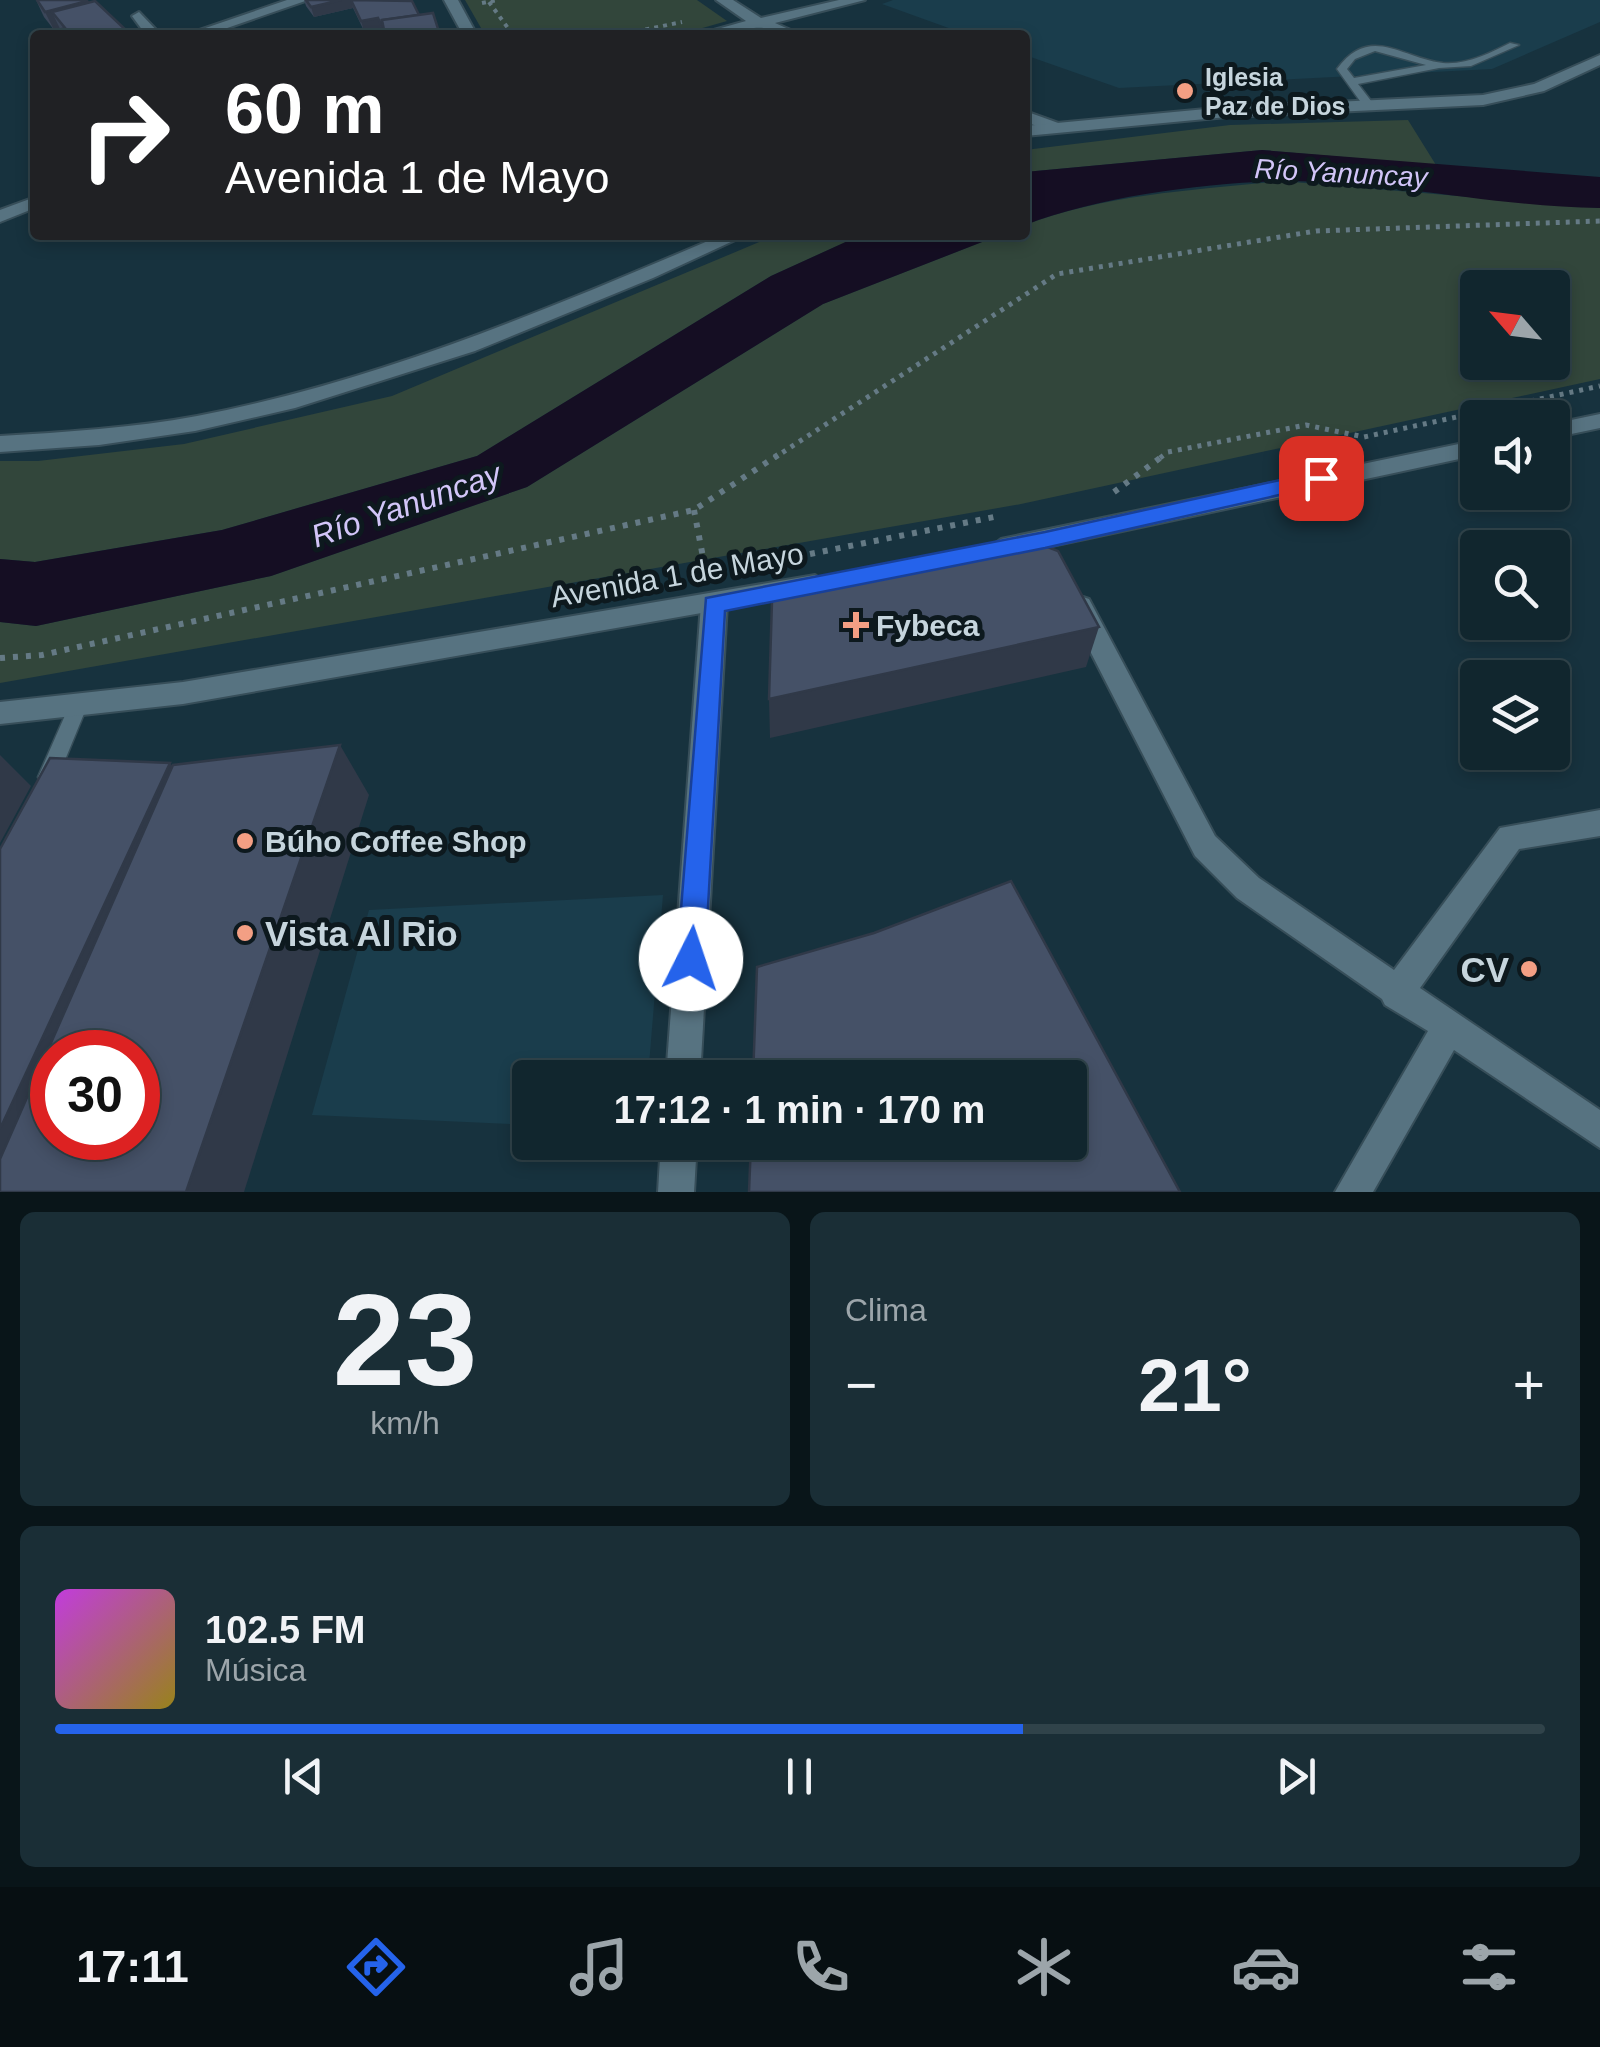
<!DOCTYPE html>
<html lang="es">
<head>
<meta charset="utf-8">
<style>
  :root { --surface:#11262e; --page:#1a2e36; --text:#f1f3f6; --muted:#9ca5aa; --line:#30434a; --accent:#2563eb }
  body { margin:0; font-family:Arial,sans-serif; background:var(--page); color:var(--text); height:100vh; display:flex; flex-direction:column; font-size:38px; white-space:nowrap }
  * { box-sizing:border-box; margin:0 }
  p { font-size:32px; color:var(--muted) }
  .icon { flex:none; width:55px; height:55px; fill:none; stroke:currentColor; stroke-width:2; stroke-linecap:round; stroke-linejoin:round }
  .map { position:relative; height:1192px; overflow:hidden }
  .sheet { display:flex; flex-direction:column; gap:20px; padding:20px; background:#091519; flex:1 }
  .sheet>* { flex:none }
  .hud { position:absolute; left:30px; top:30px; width:1000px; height:210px; border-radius:10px; box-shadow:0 5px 15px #0003,0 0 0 2px var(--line); background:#202124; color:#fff; overflow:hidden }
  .needle { width:65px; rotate:298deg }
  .fabs { position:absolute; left:1460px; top:270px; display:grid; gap:20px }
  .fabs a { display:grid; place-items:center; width:110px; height:110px; border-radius:10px; background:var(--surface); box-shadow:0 5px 15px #0003,0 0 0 2px var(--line); font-size:50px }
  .speed { position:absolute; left:30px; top:1030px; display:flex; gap:20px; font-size:50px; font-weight:700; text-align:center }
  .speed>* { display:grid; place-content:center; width:130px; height:130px; border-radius:50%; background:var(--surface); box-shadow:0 5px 15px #0003,0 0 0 2px var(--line); line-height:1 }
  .speed .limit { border:15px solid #d22; background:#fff; color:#111 }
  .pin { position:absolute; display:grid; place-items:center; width:85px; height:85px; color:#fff; margin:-42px; border-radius:20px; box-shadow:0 5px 15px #0006 }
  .me { position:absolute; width:110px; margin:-55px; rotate:4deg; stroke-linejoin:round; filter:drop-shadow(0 0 8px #0008) }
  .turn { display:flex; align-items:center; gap:35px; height:210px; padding:0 30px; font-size:45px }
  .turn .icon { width:130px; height:130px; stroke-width:2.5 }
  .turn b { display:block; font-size:70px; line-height:85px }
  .big { font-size:75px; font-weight:700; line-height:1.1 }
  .sheet .tile { flex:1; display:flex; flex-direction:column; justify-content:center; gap:15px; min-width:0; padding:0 35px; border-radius:15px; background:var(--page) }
  .sheet .dial { align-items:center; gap:0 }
  .dial b { font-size:130px; line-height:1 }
  .song { display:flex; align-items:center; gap:30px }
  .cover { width:120px; height:120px; border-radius:15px; background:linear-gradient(135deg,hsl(290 70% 55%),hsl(50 70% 35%)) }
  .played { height:10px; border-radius:5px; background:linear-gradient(90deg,var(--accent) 65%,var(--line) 65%) }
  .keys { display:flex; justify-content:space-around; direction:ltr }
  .heat { display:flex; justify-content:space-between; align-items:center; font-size:55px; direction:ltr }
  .sheet .tiles { flex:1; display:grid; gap:20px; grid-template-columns:1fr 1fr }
  .tile:last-child { grid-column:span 2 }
  .trip { position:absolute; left:512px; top:1060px; width:575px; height:100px; border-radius:10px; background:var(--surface); box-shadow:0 5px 15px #0003,0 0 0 2px var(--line); font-weight:700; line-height:100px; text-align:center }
  .dock { display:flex; height:160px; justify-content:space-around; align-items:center; background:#070f12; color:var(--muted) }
  .dock .icon { width:70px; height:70px }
  .dock .on { color:var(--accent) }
  .dock b { font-size:45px; color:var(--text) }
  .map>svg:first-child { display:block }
  .built { fill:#1a3d4c }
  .green { fill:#32463b; fill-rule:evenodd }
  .water { fill:#150e23 }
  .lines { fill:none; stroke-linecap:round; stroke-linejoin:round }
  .service-casing { stroke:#374e59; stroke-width:3 }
  .minor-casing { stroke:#374e59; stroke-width:4 }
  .tertiary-casing { stroke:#374e59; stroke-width:4 }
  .secondary-casing { stroke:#374e59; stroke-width:4 }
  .path-far2 { stroke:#657a85; stroke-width:4; stroke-dasharray:4 5; stroke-linecap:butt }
  .path-far1 { stroke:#657a85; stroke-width:5; stroke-dasharray:4 6; stroke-linecap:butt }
  .path { stroke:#657a85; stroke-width:6; stroke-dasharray:5 8; stroke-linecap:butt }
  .service { fill:#577381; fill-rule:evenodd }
  .minor { fill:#577381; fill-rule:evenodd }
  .tertiary { fill:#577381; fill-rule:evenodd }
  .secondary { fill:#577381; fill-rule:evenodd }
  .wall { fill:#3b4659 }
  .shaded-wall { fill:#303948 }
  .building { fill:#455167; stroke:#303948; stroke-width:2.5; fill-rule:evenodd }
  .route { fill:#2563eb; stroke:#184099; stroke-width:2.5 }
  .poi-dot { fill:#f39f84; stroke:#0d191e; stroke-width:4 }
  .labels { text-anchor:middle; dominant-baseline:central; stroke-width:10; stroke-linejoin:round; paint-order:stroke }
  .far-poi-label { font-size:25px; font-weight:bold; fill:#c6d5dd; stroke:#0d191e; text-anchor:start }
  .far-water-label { font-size:28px; font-style:italic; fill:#d2c5f8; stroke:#0d191e }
  .street-label { font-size:30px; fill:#c6d5dd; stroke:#0d191e }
  .poi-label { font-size:30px; font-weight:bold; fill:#c6d5dd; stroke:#0d191e; text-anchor:start }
  .water-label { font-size:32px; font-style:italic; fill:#d2c5f8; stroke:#0d191e }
  .near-poi-label { font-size:35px; font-weight:bold; fill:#c6d5dd; stroke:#0d191e; text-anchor:start }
</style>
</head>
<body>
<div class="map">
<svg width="1600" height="1192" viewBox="0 0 1600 1192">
  <rect width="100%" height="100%" fill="#17323e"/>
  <g class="built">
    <polygon points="893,0 1600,0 1600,22 1492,69 1119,88 1025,55 1025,35 968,35 882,4"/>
    <polygon points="663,895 648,1077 530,1078 530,1125 312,1115 369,910"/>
  </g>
  <g class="green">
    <polygon points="465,0 697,0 727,21 678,35 485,35"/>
    <polygon points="1408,120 1436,165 1262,150 1025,172 1025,150 1230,125"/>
    <path d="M1281 181 1600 208V379L1021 504 0 683V622L36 626 271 576 527 487 823 304 1000 235H1025V225C1105 194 1196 190 1281 181ZM1478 288H1552V362H1478Z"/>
    <polygon points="776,235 861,235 771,276 477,456 222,530 35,562 0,559 0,461 38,461 184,444 392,396"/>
  </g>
  <g class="water">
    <path d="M1262 150 1600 177V208C1493 207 1387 180 1280 181 1202 183 1097 197 1025 225V172Z"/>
    <polygon points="861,235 1000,235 823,304 527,487 271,576 36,626 0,622 0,559 35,562 222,530 477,456 771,276"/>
  </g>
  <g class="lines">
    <g class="service-casing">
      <g id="service">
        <path d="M1510 43 1519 45 1471 66 1439 68 1358 84 1375 106 1369 109 1365 108 1337 69C1370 24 1401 58 1443 63 1467 65 1490 53 1510 43ZM1375 51 1426 65 1354 78 1347 69 1355 59Z"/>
        <polygon points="79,696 86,698 88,704 58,777 55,783 48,786 41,783 38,777 70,704 72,698"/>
      </g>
    </g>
    <g class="minor-casing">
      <g id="minor">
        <polygon points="287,0 308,0 207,35 185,35"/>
        <polygon points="444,0 458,0 477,35 463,35"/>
        <path d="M716 0H733L761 18 839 0H865L775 23 802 35C786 35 768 26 754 28 734 30 716 35 696 35L746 21Z"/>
        <polygon points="139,12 161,35 146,35 132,16"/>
        <polygon points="1025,111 1061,124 1063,127 1055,132 1025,122"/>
        <polygon points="35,197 35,208 0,222 0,210"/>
        <polygon points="714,594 723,597 727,604 700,1078 666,1078 701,604 705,597"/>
        <polygon points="1080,596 1089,599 1215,836 1259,878 1394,970 1500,828 1600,810 1600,836 1519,849 1420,988 1600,1110 1600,1148 1454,1050 1373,1192 1335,1192 1428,1031 1385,1005 1382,999 1237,898 1195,856 1067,606 1071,599"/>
        <polygon points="661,1142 697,1142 694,1192 658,1192"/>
      </g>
    </g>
    <g class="tertiary-casing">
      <g id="tertiary">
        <polygon points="1600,55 1600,65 1544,91 1483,105 1227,117 1025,136 1025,126 1227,107 1483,95 1534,84"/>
        <path d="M722 235H746L653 278 475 351 295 408 195 431 99 445 0 452V436C66 432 132 428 197 416 380 381 551 308 722 235Z"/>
      </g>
    </g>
    <g class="secondary-casing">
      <g id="secondary">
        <polygon points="1600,414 1600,428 1552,438 1552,424"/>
        <polygon points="1478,440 1478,455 1001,557 989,548 1001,539"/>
        <polygon points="815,575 827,584 815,593 183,704 0,724 0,702 183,682"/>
      </g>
    </g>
    <g class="path-far2">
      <polyline points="489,2 513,35"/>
      <polyline points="482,3 497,0"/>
      <polyline points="619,35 682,22"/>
    </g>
    <g class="path-far1">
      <polyline points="774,458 1057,274 1316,231 1600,221"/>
      <polyline points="1160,458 1168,452 1306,425 1364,437 1600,386"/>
    </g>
    <g class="path">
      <polyline points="1114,492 1164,455"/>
      <polyline points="694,510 706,573"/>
      <polyline points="810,554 994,517"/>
      <polyline points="0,658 42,655 694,510 778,455"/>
    </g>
    <use href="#service" class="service"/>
    <use href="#minor" class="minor"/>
    <use href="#tertiary" class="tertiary"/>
    <use href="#secondary" class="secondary"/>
  </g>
  <g class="wall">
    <polygon points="36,0 88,3 130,35 58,35 44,17"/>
    <polygon points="304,0 406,0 440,35 384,35 381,28 364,31 353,8 314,17 306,6"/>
  </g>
  <g class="shaded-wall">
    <polygon points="341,0 351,0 353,8 314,17 311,7"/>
    <polygon points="87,1 97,22 52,12 61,31 55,32 45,12"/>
    <polygon points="378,18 381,28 364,31 361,21"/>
    <polygon points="1099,627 1086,667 770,738 769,699"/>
    <polygon points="340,745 369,795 244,1192 186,1192"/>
    <polygon points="0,755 31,786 0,843"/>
    <polygon points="170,763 200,801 0,1192 0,1129"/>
  </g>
  <g class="building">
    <polygon points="37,0 86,0 87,1 45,12"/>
    <polygon points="306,0 341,0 311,7"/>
    <polygon points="351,0 412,1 419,15 382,20 383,29 378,18 361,21"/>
    <polygon points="95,1 129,33 123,35 59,35 56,31 65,28 52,12"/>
    <polygon points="433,13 440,35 385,35 382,20"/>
    <polygon points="1024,538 1058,551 1099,627 769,699 772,601 785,589"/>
    <path d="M340 745 186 1192H0V1159L173 765ZM52 1052H138V1138H52Z"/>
    <polygon points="50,758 170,763 0,1129 0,849"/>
    <polygon points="1011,881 1180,1192 749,1192 751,1142 1070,1142 1070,1078 753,1078 757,967 874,933"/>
  </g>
  <polygon class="route" points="1321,471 1331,478 1328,484 1045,548 725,611 705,959 701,969 691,973 681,969 677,959 706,598 1045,532"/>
  <g class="poi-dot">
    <circle cx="1185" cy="91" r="10"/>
    <path d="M851 610h10v10h10v10h-10v10h-10v-10h-10v-10h10z"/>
    <circle cx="245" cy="841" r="10"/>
    <circle cx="245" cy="933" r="10"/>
    <circle cx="1529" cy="969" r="10"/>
  </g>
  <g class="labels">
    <g class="far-poi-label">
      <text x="1205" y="77">Iglesia<tspan x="1205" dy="29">Paz de Dios</tspan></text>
    </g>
    <g class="far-water-label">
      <text transform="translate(1341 173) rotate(3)">Río Yanuncay</text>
    </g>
    <g class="street-label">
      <text transform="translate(677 575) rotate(-10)">Avenida 1 de Mayo</text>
    </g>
    <g class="poi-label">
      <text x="876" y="625">Fybeca</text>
      <text x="265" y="841">Búho Coffee Shop</text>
    </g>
    <g class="water-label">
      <text transform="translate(406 505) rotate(-19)">Río Yanuncay</text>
    </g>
    <g class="near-poi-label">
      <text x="265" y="933">Vista Al Rio</text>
      <text x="1509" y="969" text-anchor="end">CV</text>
    </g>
  </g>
</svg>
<div class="fabs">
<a><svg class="needle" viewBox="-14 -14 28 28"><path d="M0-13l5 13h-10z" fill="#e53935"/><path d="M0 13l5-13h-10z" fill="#9ca5aa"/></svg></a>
<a><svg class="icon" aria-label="sound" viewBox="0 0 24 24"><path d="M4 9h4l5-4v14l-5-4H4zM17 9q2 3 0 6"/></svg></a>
<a><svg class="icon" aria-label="search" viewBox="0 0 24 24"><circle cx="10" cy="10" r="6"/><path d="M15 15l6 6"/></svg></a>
<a><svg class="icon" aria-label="layers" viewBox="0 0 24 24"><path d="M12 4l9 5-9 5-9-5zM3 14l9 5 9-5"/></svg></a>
</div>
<div class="speed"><div class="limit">30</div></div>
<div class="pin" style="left:1321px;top:478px;background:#d93025"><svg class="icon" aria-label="arrive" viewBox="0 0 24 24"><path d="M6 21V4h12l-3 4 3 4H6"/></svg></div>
<svg class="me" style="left:691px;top:959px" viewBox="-20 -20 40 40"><circle r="19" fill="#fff"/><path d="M0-13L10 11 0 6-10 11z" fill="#2563eb"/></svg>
<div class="trip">17:12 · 1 min · 170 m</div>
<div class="hud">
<div class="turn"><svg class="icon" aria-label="right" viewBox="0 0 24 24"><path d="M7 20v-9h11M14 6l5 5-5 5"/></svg><div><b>60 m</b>Avenida 1 de Mayo</div></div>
</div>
</div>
<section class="sheet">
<div class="tiles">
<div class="tile dial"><b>23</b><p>km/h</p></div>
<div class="tile"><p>Clima</p>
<div class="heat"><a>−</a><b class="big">21°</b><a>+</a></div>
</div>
<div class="tile">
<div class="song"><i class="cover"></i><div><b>102.5 FM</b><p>Música</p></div></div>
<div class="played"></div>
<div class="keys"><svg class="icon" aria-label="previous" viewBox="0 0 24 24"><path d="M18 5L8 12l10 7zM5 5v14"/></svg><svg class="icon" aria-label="pause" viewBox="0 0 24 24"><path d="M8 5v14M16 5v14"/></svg><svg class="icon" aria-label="next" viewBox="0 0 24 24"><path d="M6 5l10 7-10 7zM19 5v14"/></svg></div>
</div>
</div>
</section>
<nav class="dock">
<b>17:11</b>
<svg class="icon on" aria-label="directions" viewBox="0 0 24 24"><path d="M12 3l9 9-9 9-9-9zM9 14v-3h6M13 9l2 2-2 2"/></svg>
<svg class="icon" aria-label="music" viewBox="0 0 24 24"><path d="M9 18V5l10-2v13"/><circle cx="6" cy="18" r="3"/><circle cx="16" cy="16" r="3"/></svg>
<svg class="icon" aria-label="phone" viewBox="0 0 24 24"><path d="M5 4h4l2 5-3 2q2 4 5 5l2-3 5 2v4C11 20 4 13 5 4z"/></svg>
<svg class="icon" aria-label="climate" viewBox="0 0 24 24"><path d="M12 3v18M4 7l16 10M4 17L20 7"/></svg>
<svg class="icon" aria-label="car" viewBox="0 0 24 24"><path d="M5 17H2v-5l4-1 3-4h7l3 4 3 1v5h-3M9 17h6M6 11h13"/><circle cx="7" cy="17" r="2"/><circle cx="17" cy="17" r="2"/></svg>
<svg class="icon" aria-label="filters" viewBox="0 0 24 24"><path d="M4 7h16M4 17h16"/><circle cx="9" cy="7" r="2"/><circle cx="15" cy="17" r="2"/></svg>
</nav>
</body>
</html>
